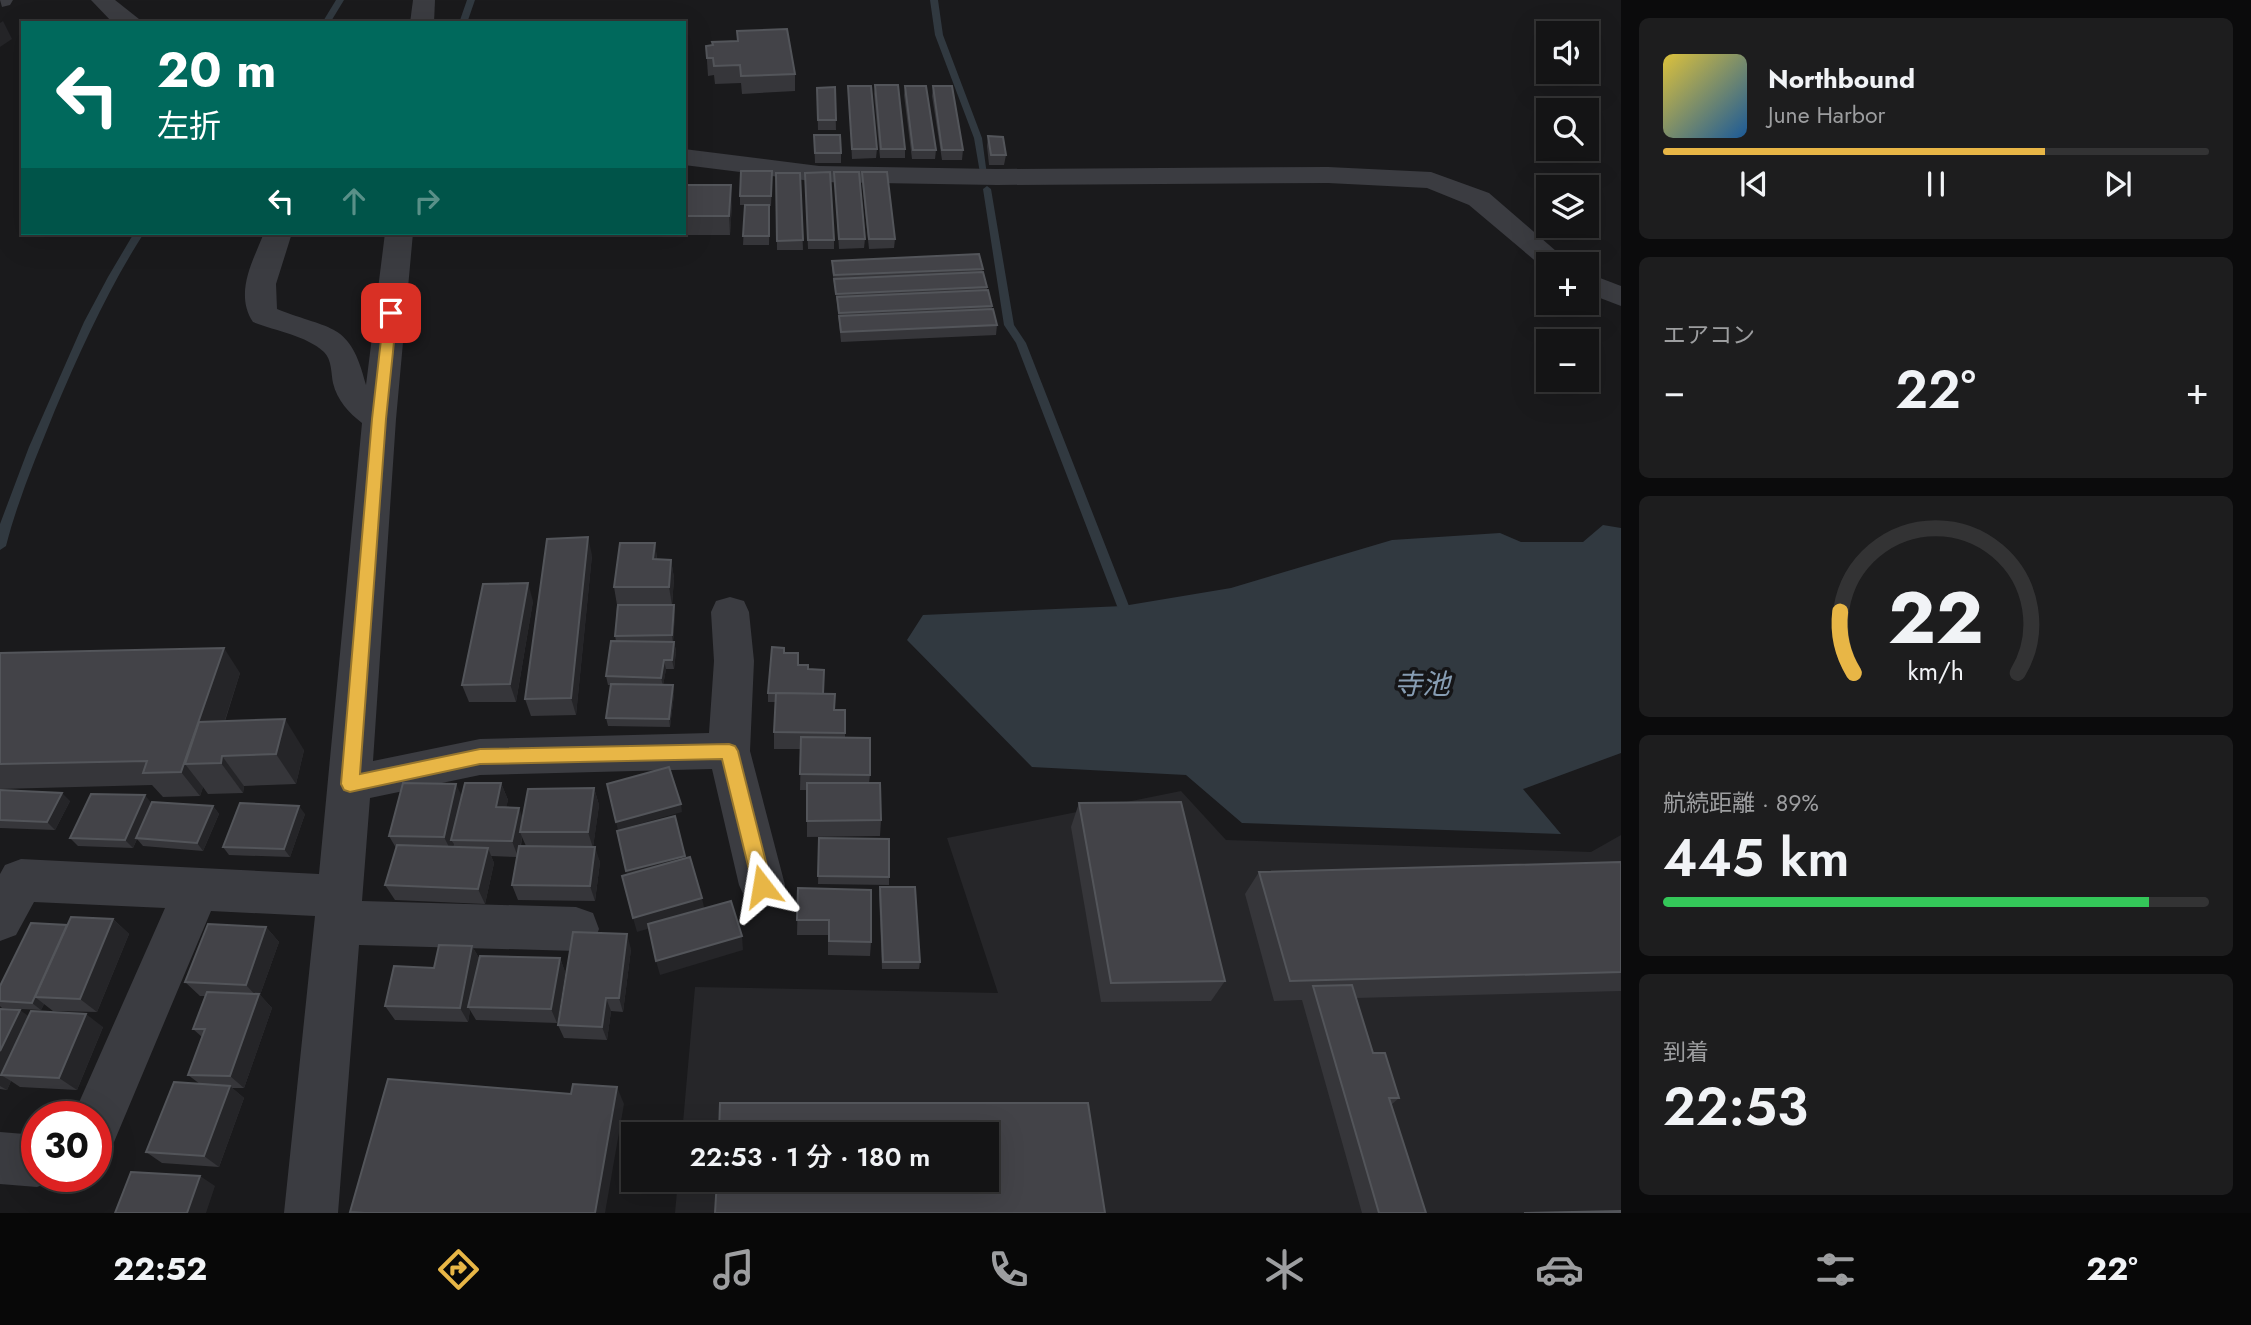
<!DOCTYPE html>
<html lang="ja">
<head>
<meta charset="utf-8">
<style>
  :root { --surface:#141415; --page:#1d1d1e; --text:#f1f3f6; --muted:#9d9ea0; --line:#333334; --accent:#e8b646 }
  body { margin:0; font-family:Jost,"Noto Sans JP",sans-serif; background:var(--page); color:var(--text); height:100vh; display:flex; flex-direction:column; font-size:26px; white-space:nowrap }
  * { box-sizing:border-box; margin:0 }
  p { font-size:23px; color:var(--muted) }
  .icon { flex:none; width:38px; height:38px; fill:none; stroke:currentColor; stroke-width:2; stroke-linecap:round; stroke-linejoin:round }
  .map { position:relative; flex:1; overflow:hidden }
  .details { display:flex; flex-direction:column; gap:18px; padding:18px; background:#0b0b0c; width:630px }
  .details>* { flex:none }
  .top-card { position:absolute; left:21px; top:21px; width:665px; height:214px; border-radius:0px; box-shadow:0 7px 28px #0002,0 0 0 2px var(--line); background:#00695c; color:#fff; overflow:hidden }
  .buttons { position:absolute; left:1536px; top:21px; display:grid; gap:14px }
  .buttons a { display:grid; place-items:center; width:63px; height:63px; border-radius:0px; background:var(--surface); box-shadow:0 7px 28px #0002,0 0 0 2px var(--line); font-size:35px }
  .speed { position:absolute; left:21px; top:1101px; display:flex; gap:14px; font-size:35px; font-weight:700; text-align:center }
  .speed>* { display:grid; place-content:center; width:91px; height:91px; border-radius:50%; background:var(--surface); box-shadow:0 7px 28px #0002,0 0 0 2px var(--line); line-height:1 }
  .speed .limit { border:10px solid #d22; background:#fff; color:#111 }
  .pin { position:absolute; display:grid; place-items:center; width:60px; height:60px; color:#fff; margin:-30px; border-radius:14px; box-shadow:0 4px 10px #0006 }
  .me { position:absolute; width:77px; margin:-38px; rotate:346deg; stroke-linejoin:round; filter:drop-shadow(0 0 5px #0008) }
  .turn { display:flex; align-items:center; gap:24px; height:147px; padding:0 21px; font-size:32px }
  .turn .icon { width:91px; height:91px; stroke-width:2.5 }
  .turn b { display:block; font-size:49px; line-height:60px }
  .lanes { display:flex; align-items:center; height:66px; padding:0 21px; background:#0003; justify-content:center; gap:35px; direction:ltr }
  .lanes .off { opacity:.35 }
  .big { font-size:52px; font-weight:600; line-height:1.1 }
  .details .card { flex:1; display:flex; flex-direction:column; justify-content:center; gap:10px; min-width:0; padding:0 24px; border-radius:10px; background:var(--page) }
  .details .dial { align-items:center; gap:0 }
  .dial svg { height:182px; overflow:visible; fill:none; stroke:var(--line); stroke-width:7; stroke-linecap:round; text-anchor:middle }
  .dial text { fill:var(--text); stroke:none }
  .song { display:flex; align-items:center; gap:21px }
  .cover { width:84px; height:84px; border-radius:10px; background:linear-gradient(135deg,hsl(50 70% 55%),hsl(210 70% 35%)) }
  .played { height:7px; border-radius:4px; background:linear-gradient(90deg,var(--accent) 70%,var(--line) 70%) }
  .keys { display:flex; justify-content:space-around; direction:ltr }
  .heat { display:flex; justify-content:space-between; align-items:center; font-size:38px; direction:ltr }
  .charge { height:10px; border-radius:5px; background:linear-gradient(90deg,#34c759 89%,var(--line) 0) }
  .trip { position:absolute; left:621px; top:1122px; width:378px; height:70px; border-radius:0px; background:var(--surface); box-shadow:0 7px 28px #0002,0 0 0 2px var(--line); font-weight:600; line-height:70px; text-align:center }
  .dock { display:flex; height:112px; justify-content:space-around; align-items:center; background:#080808; color:var(--muted) }
  .dock .icon { width:49px; height:49px }
  .dock .current { color:var(--accent) }
  .dock b { font-size:32px; color:var(--text) }
  main { display:flex; flex:1; min-height:0 }
  .map>svg:first-child { display:block }
  .built { fill:#262629 }
  .water { fill:#313940 }
  .lines { fill:none; stroke-linecap:round; stroke-linejoin:round }
  .stream { fill:#313940; fill-rule:evenodd }
  .minor { fill:#3b3c41; fill-rule:evenodd }
  .wall { fill:#36363a; fill-rule:evenodd }
  .shaded-wall { fill:#252528 }
  .building { fill:#434348; stroke:#53555a; stroke-width:2 }
  .route { fill:#e8b646; stroke:#97762e; stroke-width:2 }
  .labels { text-anchor:middle; dominant-baseline:central; stroke-width:7; stroke-linejoin:round; paint-order:stroke }
  .water-label { font-size:28px; font-style:italic; fill:#879db3; stroke:#151517 }
</style>
</head>
<body>
<main>
<div class="map">
<svg width="1621" height="1213" viewBox="0 0 1621 1213">
  <rect width="100%" height="100%" fill="#1a1a1c"/>
  <polygon class="built" points="1181,791 1226,840 1591,852 1621,835 1621,1213 675,1213 678,1180 987,1180 987,1134 682,1134 695,987 998,993 947,838"/>
  <polygon class="water" points="1603,525 1621,528 1621,753 1523,789 1561,834 1242,823 1186,775 1032,767 907,640 923,615 1123,606 1231,588 1392,540 1500,533 1521,542 1583,542"/>
  <g class="lines">
    <g class="stream">
      <polygon points="336,0 344,0 330,23 322,23"/>
      <polygon points="467,0 475,0 467,23 459,23"/>
      <polygon points="930,0 938,0 943,35 982,138 987,175 980,173 974,138 935,35"/>
      <polygon points="987,186 991,189 1014,325 1026,343 1129,606 1127,609 1119,609 1117,606 1016,343 1004,325 983,189"/>
      <path d="M134 233H144C108 289 81 349 55 410 37 455 18 499 6 546L0 550V524L29 447 84 322 108 277Z"/>
    </g>
    <g class="minor">
      <polygon points="0,0 13,0 10,5 2,7"/>
      <polygon points="91,0 115,0 144,23 113,23"/>
      <polygon points="413,0 435,0 434,23 410,23"/>
      <polygon points="684,149 819,166 997,169 1328,167 1431,172 1489,193 1571,264 1549,264 1549,271 1546,270 1469,205 1427,188 1328,183 997,185 819,182 684,165"/>
      <path d="M264 233H292L276 284 277 309C332 331 350 321 366 385L385 233H413L396 419 373 761 480 739 709 733 714 661 711 612 716 601 730 597 744 601 749 612 754 661 750 751 785 885 778 900 762 906 746 900 739 885 712 769 480 775 370 798 362 901 576 907 593 913 599 929 593 945 576 951 359 945 338 1213H284L315 916 211 911 114 1142 96 1150V1116H73L165 908 34 902 16 935 0 941V874L5 865 21 859 319 874 362 423C349 413 337 400 333 383 331 373 332 360 324 352 306 335 275 331 253 322 234 293 253 261 264 233Z"/>
      <polygon points="1587,273 1621,286 1621,306 1587,293"/>
      <polygon points="0,1132 37,1135 37,1176 57,1176 56,1180 37,1187 0,1184"/>
    </g>
  </g>
  <g class="wall">
    <polygon points="706,46 795,74 795,91 742,94 741,83 715,84 714,75 708,76"/>
    <polygon points="875,85 905,149 905,158 880,158 874,94"/>
    <polygon points="848,86 877,149 876,158 852,159"/>
    <polygon points="905,86 936,150 935,159 912,159 904,95"/>
    <polygon points="933,86 963,150 962,160 942,160 932,96"/>
    <polygon points="835,87 836,130 818,130 817,88"/>
    <polygon points="814,135 841,153 841,163 815,163"/>
    <polygon points="988,136 1006,155 1004,165 989,165 987,146"/>
    <polygon points="834,172 865,239 864,248 839,249"/>
    <polygon points="862,172 895,239 894,248 869,249 862,182"/>
    <polygon points="776,173 800,173 803,250 777,250"/>
    <polygon points="805,173 834,240 834,249 808,249"/>
    <polygon points="772,181 771,206 770,206 769,245 743,245 745,205 740,205 740,196"/>
    <polygon points="684,185 732,203 730,235 649,235 649,233 684,233"/>
    <polygon points="832,261 983,269 982,272 987,287 987,290 997,325 996,335 841,342 837,303 832,270"/>
    <polygon points="655,543 657,559 671,560 674,578 672,605 674,605 675,614 673,642 674,642 676,651 674,669 666,669 663,685 673,685 674,694 670,727 608,726 606,718 611,685 608,685 606,676 616,641 615,636 617,605 614,587"/>
    <polygon points="592,555 576,715 531,716 525,699"/>
    <polygon points="533,601 516,702 469,702 462,685"/>
    <polygon points="0,653 240,673 225,721 304,750 296,784 244,786 243,793 208,794 203,787 200,796 163,797 152,785 0,789"/>
    <polygon points="784,653 798,665 808,669 834,710 845,710 845,737 870,775 869,783 881,820 880,836 807,837 807,790 800,790 801,749 774,749 774,732 775,702 768,702 768,693"/>
    <path d="M501 783 508 800 506 807 523 818 594 788 599 805 593 847 600 862 595 901 518 900 512 885 517 857 491 856 494 863 485 904 395 900 385 885 396 848 389 836 462 797ZM522 837 526 846H521Z"/>
    <polygon points="0,790 70,801 55,830 0,828"/>
    <polygon points="152,803 213,806 219,814 203,851 143,846 137,839 133,848 78,846 70,838"/>
    <polygon points="1079,803 1225,981 1211,1001 1101,1002 1071,827"/>
    <polygon points="305,814 290,857 229,855 223,847"/>
    <polygon points="819,838 889,877 889,885 818,884"/>
    <polygon points="1621,862 1621,991 1356,998 1373,1053 1399,1098 1391,1105 1426,1213 1362,1213 1302,1000 1274,1001 1245,894 1259,872"/>
    <polygon points="880,887 920,962 919,969 882,969 879,895"/>
    <polygon points="798,888 871,942 870,956 828,955 828,935 797,935"/>
    <polygon points="113,919 129,934 97,1012 53,1011 44,1004 41,1010 2,1008 0,1006 0,986 67,925"/>
    <polygon points="266,927 279,942 260,995 272,1008 244,1088 232,1088 244,1098 219,1167 162,1163 146,1152 200,1084 188,1075 202,1037 193,1029 205,996 200,996 185,982"/>
    <polygon points="472,946 479,958 560,958 565,972 557,1023 476,1020 470,1010 468,1022 395,1020 385,1006 434,968"/>
    <polygon points="631,949 623,1012 611,1011 607,1040 564,1038 558,1025"/>
    <polygon points="0,1009 28,1016 103,1027 77,1090 20,1087 11,1081 7,1090 0,1089"/>
  </g>
  <g class="shaded-wall">
    <polygon points="3,21 12,39 0,47 0,23"/>
    <polygon points="731,185 732,203 730,235 729,216"/>
    <polygon points="588,537 592,555 576,715 571,698"/>
    <polygon points="655,543 657,561 653,559"/>
    <polygon points="671,560 674,578 672,605 669,587"/>
    <polygon points="528,583 533,601 516,702 510,684"/>
    <polygon points="674,605 675,614 673,644 672,635"/>
    <polygon points="674,642 676,651 674,669 672,660"/>
    <polygon points="224,648 240,673 211,763 185,764 203,787 200,796 181,772"/>
    <polygon points="664,660 666,669 663,686 661,678"/>
    <polygon points="673,685 674,694 670,727 669,719"/>
    <polygon points="285,719 304,750 296,784 276,754"/>
    <polygon points="222,756 244,786 243,793 221,763"/>
    <polygon points="501,783 508,800 503,823 496,807"/>
    <polygon points="456,784 464,801 451,840 454,844 452,853 444,837"/>
    <polygon points="594,788 599,805 593,848 588,832"/>
    <polygon points="62,793 70,801 55,830 47,822"/>
    <polygon points="145,795 152,804 133,848 125,840"/>
    <polygon points="681,804 682,812 618,830 616,822"/>
    <polygon points="213,806 219,814 203,851 197,843"/>
    <polygon points="299,806 305,814 290,857 284,849"/>
    <polygon points="519,808 525,824 520,832 522,837 518,857 512,841"/>
    <polygon points="595,847 600,862 595,901 590,886"/>
    <polygon points="488,848 494,863 485,904 478,889"/>
    <polygon points="685,856 687,864 628,879 626,871"/>
    <polygon points="702,898 705,912 637,932 633,918"/>
    <polygon points="113,919 129,934 97,1012 80,999"/>
    <polygon points="266,927 279,942 260,995 272,1008 244,1088 230,1076 258,998 246,985"/>
    <polygon points="627,934 631,949 623,1012 619,998"/>
    <polygon points="742,936 743,950 660,975 656,961"/>
    <polygon points="472,946 480,960 468,1007 470,1010 468,1022 460,1008"/>
    <polygon points="560,958 565,972 557,1023 551,1009"/>
    <polygon points="35,997 44,1004 41,1010 32,1003"/>
    <polygon points="606,998 611,1011 607,1040 602,1027"/>
    <polygon points="20,1010 38,1023 1,1075 11,1081 7,1090 0,1086 0,1051"/>
    <polygon points="86,1014 103,1027 77,1090 59,1078"/>
    <polygon points="230,1086 244,1098 219,1167 204,1156"/>
    <polygon points="617,1087 624,1104 605,1213 595,1213"/>
    <polygon points="200,1176 215,1186 206,1213 187,1213"/>
  </g>
  <g class="building">
    <polygon points="787,29 795,74 741,76 740,65 714,66 713,58 707,58 706,46 713,45 712,42 738,41 737,31"/>
    <polygon points="875,85 898,85 905,149 881,149"/>
    <polygon points="848,86 871,86 877,149 852,149"/>
    <polygon points="905,86 926,86 936,150 913,150"/>
    <polygon points="933,86 952,86 963,150 942,150"/>
    <polygon points="835,87 836,120 818,120 817,88"/>
    <polygon points="814,135 840,135 841,153 815,153"/>
    <polygon points="988,136 1003,137 1006,155 991,155"/>
    <polygon points="741,171 772,171 771,196 740,196"/>
    <polygon points="830,172 834,240 808,240 805,173"/>
    <polygon points="834,172 859,172 865,239 839,239"/>
    <polygon points="862,172 887,172 895,239 869,239"/>
    <polygon points="776,173 800,173 803,240 777,241"/>
    <polygon points="684,185 731,185 729,216 684,216"/>
    <polygon points="745,205 769,205 769,236 743,236"/>
    <polygon points="979,254 983,269 834,275 832,261"/>
    <polygon points="983,272 987,287 836,294 834,279"/>
    <polygon points="988,290 992,306 839,313 837,297"/>
    <polygon points="993,309 997,325 841,332 839,316"/>
    <polygon points="588,537 571,698 525,699 547,539"/>
    <polygon points="620,543 655,543 653,559 671,560 669,587 614,587"/>
    <polygon points="528,583 510,684 462,685 483,584"/>
    <polygon points="618,605 674,605 672,635 615,636"/>
    <polygon points="611,641 674,642 672,660 664,660 661,678 606,676"/>
    <polygon points="772,647 784,648 784,653 798,653 798,665 808,665 808,669 824,670 823,694 768,693"/>
    <polygon points="224,648 181,772 143,773 147,761 0,764 0,653"/>
    <polygon points="611,684 673,685 669,719 606,718"/>
    <polygon points="776,693 835,694 834,710 845,710 845,733 774,732"/>
    <polygon points="285,719 276,754 222,756 221,763 185,764 199,722"/>
    <polygon points="801,737 870,738 870,775 800,774"/>
    <polygon points="669,767 681,804 616,822 607,784"/>
    <polygon points="403,783 456,784 444,837 389,836"/>
    <polygon points="465,783 501,783 496,807 519,808 512,841 451,840"/>
    <polygon points="807,783 880,783 881,820 807,821"/>
    <polygon points="594,788 588,832 520,832 528,789"/>
    <polygon points="0,790 62,793 47,822 0,820"/>
    <polygon points="91,794 145,795 125,840 70,838"/>
    <polygon points="152,802 213,806 197,843 136,838"/>
    <polygon points="1181,802 1225,981 1111,983 1079,803"/>
    <polygon points="240,803 299,806 284,849 223,847"/>
    <polygon points="675,816 685,856 626,871 617,831"/>
    <polygon points="819,838 889,839 889,877 818,876"/>
    <polygon points="397,845 488,848 478,889 385,885"/>
    <polygon points="519,846 595,847 590,886 512,885"/>
    <polygon points="690,857 702,898 633,918 622,876"/>
    <polygon points="1621,862 1621,972 1290,981 1259,872"/>
    <polygon points="880,887 915,887 920,962 883,962"/>
    <polygon points="798,888 871,890 871,942 829,941 829,920 797,920"/>
    <polygon points="731,901 742,936 656,961 648,924"/>
    <polygon points="71,917 113,919 80,999 35,997"/>
    <polygon points="31,923 67,925 32,1003 0,1001 0,986"/>
    <polygon points="208,924 266,927 246,985 185,982"/>
    <polygon points="573,932 627,934 619,998 606,998 602,1027 558,1025"/>
    <polygon points="439,945 472,946 460,1008 385,1006 394,966 434,968"/>
    <polygon points="480,956 560,958 551,1009 468,1007"/>
    <polygon points="1352,985 1373,1053 1385,1053 1399,1098 1389,1098 1426,1213 1379,1213 1313,986"/>
    <polygon points="207,992 259,994 230,1076 188,1075 205,1029 193,1029"/>
    <polygon points="0,1009 20,1010 0,1051"/>
    <polygon points="31,1011 86,1014 59,1078 1,1075"/>
    <polygon points="388,1079 571,1094 573,1084 617,1087 595,1213 365,1213 350,1212"/>
    <polygon points="174,1082 230,1086 204,1156 146,1152"/>
    <polygon points="720,1103 1088,1103 1105,1213 715,1213 717,1180 987,1180 987,1134 719,1134"/>
    <polygon points="131,1172 200,1176 187,1213 115,1213"/>
    <polygon points="1621,1211 1621,1213 1524,1213"/>
  </g>
  <polygon class="route" points="391,309 397,313 386,419 360,774 480,749 729,744 735,746 738,751 772,886 769,892 762,894 756,892 753,886 722,759 480,764 350,792 344,790 341,784 372,419 384,313"/>
  <g class="labels">
    <g class="water-label">
      <text x="1422" y="684">寺池</text>
    </g>
  </g>
</svg>
<div class="buttons">
<a><svg class="icon" aria-label="sound" viewBox="0 0 24 24"><path d="M4 9h4l5-4v14l-5-4H4zM17 9q2 3 0 6"/></svg></a>
<a><svg class="icon" aria-label="search" viewBox="0 0 24 24"><circle cx="10" cy="10" r="6"/><path d="M15 15l6 6"/></svg></a>
<a><svg class="icon" aria-label="layers" viewBox="0 0 24 24"><path d="M12 4l9 5-9 5-9-5zM3 14l9 5 9-5"/></svg></a>
<a>+</a>
<a>−</a>
</div>
<div class="speed"><div class="limit">30</div></div>
<div class="pin" style="left:391px;top:313px;background:#d93025"><svg class="icon" aria-label="arrive" viewBox="0 0 24 24"><path d="M6 21V4h12l-3 4 3 4H6"/></svg></div>
<svg class="me" style="left:762px;top:886px" viewBox="-20 -20 40 40"><path d="M0-17L14 15 0 8-14 15z" fill="#e8b646" stroke="#fff" stroke-width="4"/></svg>
<div class="trip">22:53 · 1 分 · 180 m</div>
<div class="top-card">
<div class="turn"><svg class="icon" aria-label="left" viewBox="0 0 24 24"><path d="M17 20v-9H6M10 6l-5 5 5 5"/></svg><div><b>20 m</b>左折</div></div>
<div class="lanes"><svg class="icon" aria-label="left" viewBox="0 0 24 24"><path d="M17 20v-9H6M10 6l-5 5 5 5"/></svg><svg class="icon off" aria-label="ahead" viewBox="0 0 24 24"><path d="M12 20V5M6 11l6-6 6 6"/></svg><svg class="icon off" aria-label="right" viewBox="0 0 24 24"><path d="M7 20v-9h11M14 6l5 5-5 5"/></svg></div>
</div>
</div>
<section class="details">
<div class="card">
<div class="song"><i class="cover"></i><div><b>Northbound</b><p>June Harbor</p></div></div>
<div class="played"></div>
<div class="keys"><svg class="icon" aria-label="previous" viewBox="0 0 24 24"><path d="M18 5L8 12l10 7zM5 5v14"/></svg><svg class="icon" aria-label="pause" viewBox="0 0 24 24"><path d="M8 5v14M16 5v14"/></svg><svg class="icon" aria-label="next" viewBox="0 0 24 24"><path d="M6 5l10 7-10 7zM19 5v14"/></svg></div>
</div>
<div class="card"><p>エアコン</p>
<div class="heat"><a>−</a><b class="big">22°</b><a>+</a></div>
</div>
<div class="card dial"><svg viewBox="0 0 100 80">
<path d="M14 69A42 42 0 1 1 86 69"/>
<path d="M14 69A42 42 0 0 1 8 42" stroke="#e8b646"/>
<text x="50" y="56" font-size="32" font-weight="700">22</text>
<text x="50" y="72" font-size="11">km/h</text>
</svg></div>
<div class="card"><p>航続距離 · 89%</p><b class="big">445 km</b><div class="charge"></div></div>
<div class="card"><p>到着</p><b class="big">22:53</b></div>
</section>
</main>
<nav class="dock">
<b>22:52</b>
<svg class="icon current" aria-label="directions" viewBox="0 0 24 24"><path d="M12 3l9 9-9 9-9-9zM9 14v-3h6M13 9l2 2-2 2"/></svg>
<svg class="icon" aria-label="music" viewBox="0 0 24 24"><path d="M9 18V5l10-2v13"/><circle cx="6" cy="18" r="3"/><circle cx="16" cy="16" r="3"/></svg>
<svg class="icon" aria-label="phone" viewBox="0 0 24 24"><path d="M5 4h4l2 5-3 2q2 4 5 5l2-3 5 2v4C11 20 4 13 5 4z"/></svg>
<svg class="icon" aria-label="climate" viewBox="0 0 24 24"><path d="M12 3v18M4 7l16 10M4 17L20 7"/></svg>
<svg class="icon" aria-label="car" viewBox="0 0 24 24"><path d="M5 17H2v-5l4-1 3-4h7l3 4 3 1v5h-3M9 17h6M6 11h13"/><circle cx="7" cy="17" r="2"/><circle cx="17" cy="17" r="2"/></svg>
<svg class="icon" aria-label="filters" viewBox="0 0 24 24"><path d="M4 7h16M4 17h16"/><circle cx="9" cy="7" r="2"/><circle cx="15" cy="17" r="2"/></svg>
<b>22°</b>
</nav>
</body>
</html>
